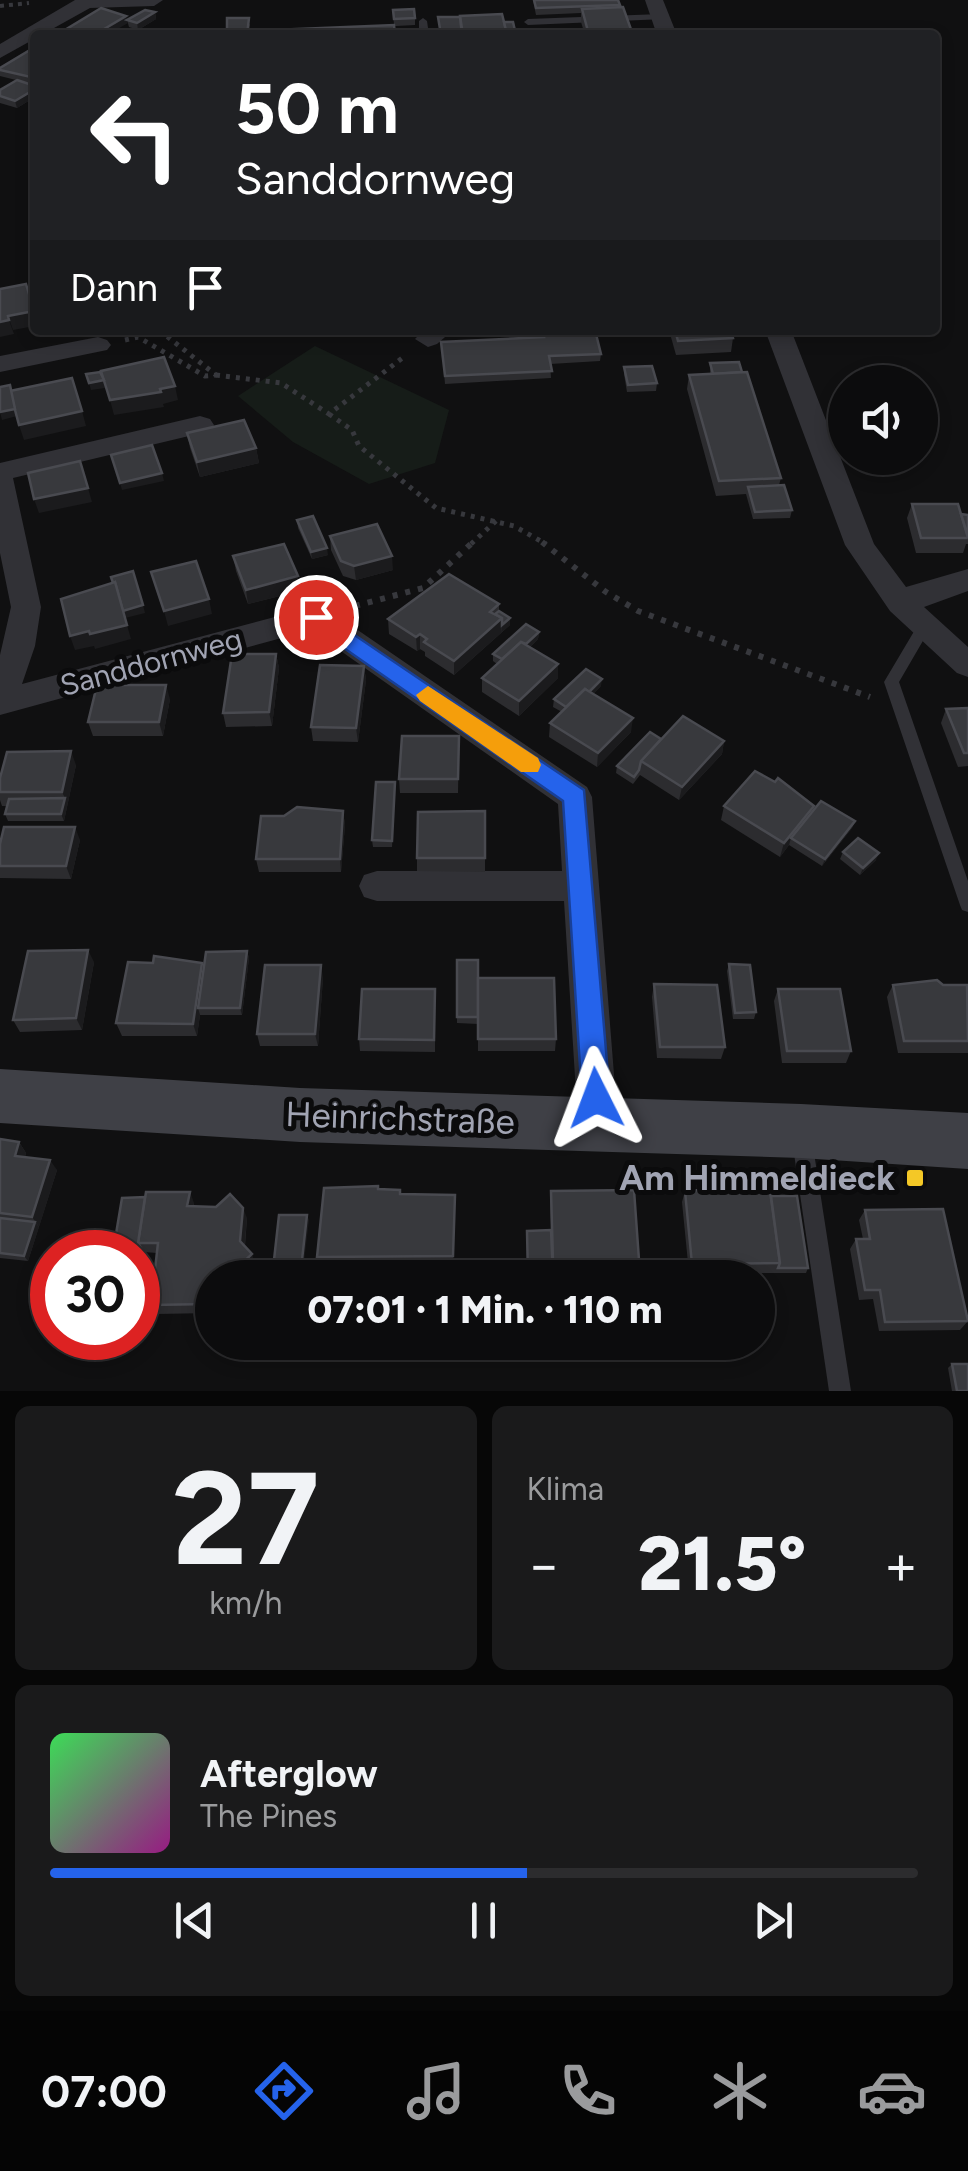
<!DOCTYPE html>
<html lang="de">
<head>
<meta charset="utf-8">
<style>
  :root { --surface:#0c0c0d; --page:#1a1a1b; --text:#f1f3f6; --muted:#9a9b9d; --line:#2c2c2e; --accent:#2563eb }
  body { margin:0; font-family:Figtree,sans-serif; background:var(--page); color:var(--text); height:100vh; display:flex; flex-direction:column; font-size:38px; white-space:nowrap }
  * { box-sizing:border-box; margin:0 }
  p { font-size:32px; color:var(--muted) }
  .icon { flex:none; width:55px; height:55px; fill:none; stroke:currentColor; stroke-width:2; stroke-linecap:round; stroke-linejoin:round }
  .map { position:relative; height:1391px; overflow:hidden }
  .details { display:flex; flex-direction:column; gap:15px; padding:15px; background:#070707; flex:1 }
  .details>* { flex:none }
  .banner { position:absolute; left:30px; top:30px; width:910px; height:305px; border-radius:10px; box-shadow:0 5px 15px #0003,0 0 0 2px var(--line); background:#202124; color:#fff; overflow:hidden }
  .buttons { position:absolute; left:828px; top:365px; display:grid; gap:20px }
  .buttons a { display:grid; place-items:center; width:110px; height:110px; border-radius:50%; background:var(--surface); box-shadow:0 5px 15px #0003,0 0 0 2px var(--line); font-size:50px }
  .speed { position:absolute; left:30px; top:1230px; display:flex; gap:20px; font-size:50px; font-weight:700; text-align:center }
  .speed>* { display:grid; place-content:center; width:130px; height:130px; border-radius:50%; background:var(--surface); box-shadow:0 5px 15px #0003,0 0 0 2px var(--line); line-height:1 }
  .speed .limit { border:15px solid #d22; background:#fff; color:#111 }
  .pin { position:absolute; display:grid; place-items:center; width:85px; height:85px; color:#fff; margin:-42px; border:5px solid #fff; border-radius:50%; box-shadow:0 2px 10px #0007 }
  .me { position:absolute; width:110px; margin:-55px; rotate:357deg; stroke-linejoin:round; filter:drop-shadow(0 0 8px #0008) }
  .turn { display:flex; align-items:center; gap:35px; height:210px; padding:0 40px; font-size:45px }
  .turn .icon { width:130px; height:130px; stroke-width:2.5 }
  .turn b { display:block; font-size:70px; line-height:85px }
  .then { display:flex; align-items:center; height:95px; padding:0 40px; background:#0003; gap:20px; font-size:38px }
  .big { font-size:75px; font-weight:800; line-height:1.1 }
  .details .widget { flex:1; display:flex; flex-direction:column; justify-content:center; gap:15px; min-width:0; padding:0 35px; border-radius:15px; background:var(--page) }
  .details .dial { align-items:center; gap:0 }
  .dial b { font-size:130px; line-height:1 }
  .song { display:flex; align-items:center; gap:30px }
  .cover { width:120px; height:120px; border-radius:15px; background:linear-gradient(135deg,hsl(130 70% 55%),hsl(310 70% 35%)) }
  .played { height:10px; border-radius:5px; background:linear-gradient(90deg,var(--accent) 55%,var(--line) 55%) }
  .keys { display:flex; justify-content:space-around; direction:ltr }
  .heat { display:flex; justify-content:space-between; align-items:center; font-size:55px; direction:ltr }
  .details .tiles { flex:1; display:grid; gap:15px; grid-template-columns:1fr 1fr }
  .widget:last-child { grid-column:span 2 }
  .trip { position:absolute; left:195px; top:1260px; width:580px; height:100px; border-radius:50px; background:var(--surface); box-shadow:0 5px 15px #0003,0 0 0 2px var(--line); font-weight:800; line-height:100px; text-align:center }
  .tab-bar { display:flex; height:160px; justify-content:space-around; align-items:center; background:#050505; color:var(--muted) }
  .tab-bar .icon { width:70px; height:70px }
  .tab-bar .current { color:var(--accent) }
  .tab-bar b { font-size:45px; color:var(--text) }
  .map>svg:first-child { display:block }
  .green { fill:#161c18 }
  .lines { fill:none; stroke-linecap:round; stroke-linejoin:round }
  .path-far2 { stroke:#37383d; stroke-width:4; stroke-dasharray:4 5; stroke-linecap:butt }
  .path-far1 { stroke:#37383d; stroke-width:5; stroke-dasharray:4 6; stroke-linecap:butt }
  .path { stroke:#37383d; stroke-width:6; stroke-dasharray:5 8; stroke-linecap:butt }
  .lane { fill:#313136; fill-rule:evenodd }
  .street { fill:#313136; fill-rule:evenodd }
  .secondary { fill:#3f4046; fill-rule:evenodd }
  .wall { fill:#2c2c2f }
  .shaded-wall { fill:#1b1b1d }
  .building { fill:#38393d; stroke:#494a50; stroke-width:2.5 }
  .route { fill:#2563eb; stroke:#184099; stroke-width:2.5 }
  .slow { fill:#f59e0b }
  .poi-dot { fill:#f4c826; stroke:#0b0b0c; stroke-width:4 }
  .labels { text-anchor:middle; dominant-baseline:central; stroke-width:10; stroke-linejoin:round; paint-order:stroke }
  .street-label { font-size:30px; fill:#a1a4b3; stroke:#0b0b0c }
  .near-street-label { font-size:35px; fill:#a1a4b3; stroke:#0b0b0c }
  .near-poi-label { font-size:35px; font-weight:bold; fill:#a1a4b3; stroke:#0b0b0c; text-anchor:end }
</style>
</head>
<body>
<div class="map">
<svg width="968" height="1391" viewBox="0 0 968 1391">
  <rect width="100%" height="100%" fill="#101011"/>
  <polygon class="green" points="315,346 449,410 435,463 369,484 293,442 238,396"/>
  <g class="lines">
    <polyline class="path-far2" points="0,6 29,3"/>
    <g class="path-far1">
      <polyline points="125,340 138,337 205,376 216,375 159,330"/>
      <polyline points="216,375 281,383 329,414 405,356"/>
      <polyline points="329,414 352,430 359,446 436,508 514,526 546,544"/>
      <polyline points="471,544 497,520"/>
    </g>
    <g class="path">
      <polyline points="542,542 606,592 638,611 870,697"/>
      <polyline points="355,606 423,588 473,542"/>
    </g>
    <g class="lane">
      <polygon points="661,14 664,15 664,19 528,25 524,22 528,19"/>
      <polygon points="423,18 427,21 429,35 419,35 419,21"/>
      <polygon points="924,622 931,627 899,682 968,881 968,912 962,910 960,905 884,682 919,623"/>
      <polygon points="802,1131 809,1133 812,1140 851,1391 829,1391 792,1140 795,1133"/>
    </g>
    <g class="street">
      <polygon points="75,0 163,0 154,6 90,8 0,58 0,44"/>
      <polygon points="645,0 663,0 677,35 657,35"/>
      <polygon points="424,330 453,330 437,344 428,347 415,339"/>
      <polygon points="765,330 791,330 874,544 906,587 968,569 968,591 924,607 968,647 968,677 957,673 890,611 845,545"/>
      <polygon points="98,337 107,340 111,345 107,350 0,372 0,356"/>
      <polygon points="200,416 210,419 214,425 210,431 13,478 41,607 35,646 22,684 316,606 327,609 587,787 592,797 618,1125 612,1139 598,1145 584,1139 578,1125 564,901 377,901 364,897 359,886 364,875 377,871 562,871 558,804 311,630 0,715 0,655 11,607 0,553 0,463"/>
    </g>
    <polygon class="secondary" points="0,1069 300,1088 801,1104 968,1113 968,1169 801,1158 300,1142 0,1123"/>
  </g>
  <g class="wall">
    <polygon points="533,0 620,5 633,35 585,35 581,22 581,13 536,15"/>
    <polygon points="393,10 415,18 415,25 227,35 250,24 249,31 394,25"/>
    <polygon points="155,12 156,19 138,30 129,27 127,20"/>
    <polygon points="35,47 35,84 19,81 35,86 35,97 17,108 0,103 0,90 16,80 0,76 0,68"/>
    <polygon points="541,330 595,330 601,354 600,361 550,364 551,378 445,384 442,349 542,337"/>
    <polygon points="669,330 731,330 733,338 731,352 676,355"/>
    <polygon points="710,363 781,478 779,485 792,510 790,518 753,519 746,494 716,496 687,389 689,375 710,374"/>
    <polygon points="624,367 657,383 656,391 627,392 624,374"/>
    <polygon points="187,433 256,448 259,463 200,477 190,448"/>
    <polygon points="912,504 968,515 968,544 966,544 963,553 916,553 907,518"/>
    <polygon points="297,520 328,555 312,559 298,528"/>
    <polygon points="330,536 393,570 356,580 343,576 331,550"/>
    <polygon points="233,556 300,591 248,604 236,571"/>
    <polygon points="499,604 499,611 510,625 454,675 425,656 425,652 420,649 417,651 389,634 388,619"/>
    <polygon points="539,632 538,639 530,647 558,678 519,716 482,692 482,678 497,664 493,661 493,654"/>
    <polygon points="276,654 279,668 272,726 226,727 223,713"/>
    <polygon points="364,666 366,680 358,742 313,741 311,727"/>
    <polygon points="601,686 593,694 631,732 597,767 549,737 550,723 562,712 553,707 554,699"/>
    <polygon points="170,699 163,736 93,736 88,722"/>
    <polygon points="968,708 968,766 958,767 941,723 946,709"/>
    <polygon points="459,736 458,793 400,793 399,779"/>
    <polygon points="661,739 724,741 722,754 679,800 640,775 633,784 616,773 617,766"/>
    <polygon points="76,765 64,821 8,821 5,814 7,806 2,806 0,800 0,778"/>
    <polygon points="395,789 392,847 373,847 372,840"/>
    <polygon points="724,806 814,806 813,812 855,821 852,828 822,866 789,845 780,857 721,820"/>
    <polygon points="343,811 345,825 341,872 259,872 256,859 284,816"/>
    <polygon points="485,811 485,872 417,871 417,858"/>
    <polygon points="80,840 71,879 0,878 0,844"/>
    <polygon points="843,852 876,860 860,875 840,859"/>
    <polygon points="247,951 249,958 242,1015 200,1015 197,1036 122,1036 116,1023 204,968"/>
    <polygon points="457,960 556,1039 555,1051 478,1051 478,1024 457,1023"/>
    <polygon points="94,962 82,1030 20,1032 13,1020"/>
    <polygon points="729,964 756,1012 754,1019 733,1019 727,971"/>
    <polygon points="323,978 318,1046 260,1046 257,1034"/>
    <polygon points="654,984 725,1047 721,1059 657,1058 652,997"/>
    <polygon points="893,985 943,985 968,989 968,1053 898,1053 887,997"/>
    <polygon points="435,989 435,1052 360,1051 359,1039"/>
    <polygon points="778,989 851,1051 846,1063 782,1063 774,1001"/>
    <polygon points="0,1139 19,1142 26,1153 25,1157 57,1170 28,1261 0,1258"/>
    <polygon points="379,1189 400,1194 455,1195 453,1266 320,1267 317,1257"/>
    <polygon points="551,1191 639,1260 637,1270 552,1271 550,1201"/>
    <polygon points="685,1191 771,1196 808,1268 806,1273 689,1273 682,1202"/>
    <polygon points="194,1203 194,1206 247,1218 245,1246 255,1264 241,1278 212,1278 212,1313 156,1314 151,1305 157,1253 144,1252 141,1275 138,1275 138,1252 113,1252"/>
    <polygon points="865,1210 968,1321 960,1330 879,1331 873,1299 859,1300 850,1249 856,1239 863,1239 859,1220"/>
    <polygon points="952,1364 968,1391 952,1391 948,1368"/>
  </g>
  <g class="shaded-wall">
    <polygon points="155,12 156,19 138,30 137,23"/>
    <polygon points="126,16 128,23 107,35 94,35"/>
    <polygon points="35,89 35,97 17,108 15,101"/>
    <polygon points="34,311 35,326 13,330 8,316"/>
    <polygon points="9,320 14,334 0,337 0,322"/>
    <polygon points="104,380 105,388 91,390 89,383"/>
    <polygon points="175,386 178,400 163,404 164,407 114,415 110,400"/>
    <polygon points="15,409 17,416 2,420 0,412"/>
    <polygon points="82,411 86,426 24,440 19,425"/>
    <polygon points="256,448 259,463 200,477 197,462"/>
    <polygon points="162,473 164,481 122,490 120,483"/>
    <polygon points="88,488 92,502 39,513 34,499"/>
    <polygon points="327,548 328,555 312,559 311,552"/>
    <polygon points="392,556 393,570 356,580 354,566"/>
    <polygon points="298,576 300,591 248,604 246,590"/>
    <polygon points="209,599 212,614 168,626 164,611"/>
    <polygon points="143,605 145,613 125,618 123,611"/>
    <polygon points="502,618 501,633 454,675 454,661"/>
    <polygon points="510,618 510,625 501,633 502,625"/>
    <polygon points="127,625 131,639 95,649 94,646 75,650 70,636"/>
    <polygon points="539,632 538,639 506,669 506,662"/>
    <polygon points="420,634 420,649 417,651 416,637"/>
    <polygon points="276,654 279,668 272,726 269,712"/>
    <polygon points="558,664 558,678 519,716 519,701"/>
    <polygon points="364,666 366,680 358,742 356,728"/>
    <polygon points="602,679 601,686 570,717 570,710"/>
    <polygon points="166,685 170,699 163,736 159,722"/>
    <polygon points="633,718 631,732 597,767 598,753"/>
    <polygon points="724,741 722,754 679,800 682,787"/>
    <polygon points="71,751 76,765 64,821 61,814 65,798 62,792"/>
    <polygon points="814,806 810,820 791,838 789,845 780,857 784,843"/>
    <polygon points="343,811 345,825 341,872 340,859"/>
    <polygon points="855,821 852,828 822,866 825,859"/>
    <polygon points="75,827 80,840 71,879 66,866"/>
    <polygon points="879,853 876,860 860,875 863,868"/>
    <polygon points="88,950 94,962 82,1030 76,1018"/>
    <polygon points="247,951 249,958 242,1015 240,1008"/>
    <polygon points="202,963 206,975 198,1008 200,1015 197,1036 193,1024"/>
    <polygon points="321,965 323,978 318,1046 315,1034"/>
    <polygon points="19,1142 26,1153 22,1166 15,1156"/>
    <polygon points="50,1160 57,1170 39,1227 32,1217"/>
    <polygon points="190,1192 194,1203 192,1217 187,1206"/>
    <polygon points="243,1208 247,1218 244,1251 240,1241"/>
    <polygon points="307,1215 309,1220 302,1278 300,1278"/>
    <polygon points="35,1222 39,1227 28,1261 24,1256"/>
    <polygon points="141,1248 144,1252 141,1275 138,1270"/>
    <polygon points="252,1254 255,1264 241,1278 238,1278 237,1268"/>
    <polygon points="212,1274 213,1278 212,1312 209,1304"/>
  </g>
  <g class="building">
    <polygon points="534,0 618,0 620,5 536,8"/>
    <polygon points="623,7 633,35 589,35 582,9"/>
    <polygon points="101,8 126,16 94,35 81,35 65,30"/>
    <polygon points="414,9 415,18 394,19 393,10"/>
    <polygon points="145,10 155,12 137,23 127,20"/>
    <polygon points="502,14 507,34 463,35 460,16"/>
    <polygon points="438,17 460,17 462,35 441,35"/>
    <polygon points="227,18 249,18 247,35 227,35"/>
    <polygon points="504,22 513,22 516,35 507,35"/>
    <polygon points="394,25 395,35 247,35 247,31"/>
    <polygon points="35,47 35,78 0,70 0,68"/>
    <polygon points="17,80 35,86 35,89 15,101 0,96 0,90"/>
    <polygon points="26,284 34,311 8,316 9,320 0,322 0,289"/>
    <polygon points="542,330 595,330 601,354 549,356 552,371 445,376 441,342 544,337"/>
    <polygon points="675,330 731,330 733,338 678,341"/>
    <polygon points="164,357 175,386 160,389 161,392 110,400 101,371"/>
    <polygon points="739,362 742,372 713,374 710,363"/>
    <polygon points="652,366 657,383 628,385 624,367"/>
    <polygon points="100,372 104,380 89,383 86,374"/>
    <polygon points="747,372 781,478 719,481 689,375"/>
    <polygon points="72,378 82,411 19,425 10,391"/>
    <polygon points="10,385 15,409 0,412 0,387"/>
    <polygon points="244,420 256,448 197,462 187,433"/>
    <polygon points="152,445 162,473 120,483 111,455"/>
    <polygon points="80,461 88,488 34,499 28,473"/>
    <polygon points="784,485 792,510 755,512 748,487"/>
    <polygon points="912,504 958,504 968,538 921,538"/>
    <polygon points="961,514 968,515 968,536"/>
    <polygon points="313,516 327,548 311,552 297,520"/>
    <polygon points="377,524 392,556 354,566 341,561 330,536"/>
    <polygon points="284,544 298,576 246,590 233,556"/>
    <polygon points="196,561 209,599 164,611 151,572"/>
    <polygon points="133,571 143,605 123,611 115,582 113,583 111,577"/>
    <polygon points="449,574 499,604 490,612 502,618 454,661 424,642 427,639 420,634 416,637 388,619"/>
    <polygon points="115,582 127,625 90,634 89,631 70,636 61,599"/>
    <polygon points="499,611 510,618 502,625 502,618 495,614"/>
    <polygon points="526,624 539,632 526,644 521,642 502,659 493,654"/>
    <polygon points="521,642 558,664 519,701 482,678"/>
    <polygon points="232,654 276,654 269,712 223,713"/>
    <polygon points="320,665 364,666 356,728 311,727"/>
    <polygon points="586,669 602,679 589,692 585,689 566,707 554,699"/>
    <polygon points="97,685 166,685 159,722 88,722"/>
    <polygon points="585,689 633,718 598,753 550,723"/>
    <polygon points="968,708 968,753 964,753 946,709"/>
    <polygon points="683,716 724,741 682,787 641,761"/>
    <polygon points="650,732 661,739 641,761 639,770 634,777 617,766"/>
    <polygon points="402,736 459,736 458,779 399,779"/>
    <polygon points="71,751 62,792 0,792 0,778 7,752"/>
    <polygon points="755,771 775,782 778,778 814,806 784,843 724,806"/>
    <polygon points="376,782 395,782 392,841 372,840"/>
    <polygon points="65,798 61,814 5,814 9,799"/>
    <polygon points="821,801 855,821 825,859 791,838"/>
    <polygon points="297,807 343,811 340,859 256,859 261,816 284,816"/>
    <polygon points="485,811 485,858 417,858 418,812"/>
    <polygon points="4,827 75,827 66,866 0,866 0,844"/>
    <polygon points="858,838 879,853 863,868 843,852"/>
    <polygon points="88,950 76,1018 13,1020 28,951"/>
    <polygon points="247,951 240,1008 198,1008 206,952"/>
    <polygon points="154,956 202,963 193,1024 116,1023 128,962 153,963"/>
    <rect x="457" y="960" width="21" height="57"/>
    <polygon points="729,964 750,965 756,1012 735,1013"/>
    <polygon points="265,965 321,965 315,1034 257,1034"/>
    <polygon points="478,978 554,978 556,1039 478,1039"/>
    <polygon points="937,980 943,985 967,985 968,1041 904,1041 893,985"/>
    <polygon points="654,984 717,985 725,1047 660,1047"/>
    <polygon points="362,989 435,989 434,1040 359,1039"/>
    <polygon points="778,989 840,989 851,1051 787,1051"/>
    <polygon points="0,1139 19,1142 15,1156 50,1160 32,1217 0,1213"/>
    <polygon points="378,1186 378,1189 400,1190 400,1194 455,1195 453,1256 317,1257 324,1188"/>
    <polygon points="736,1188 770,1191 780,1263 692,1264 685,1191"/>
    <polygon points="634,1190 639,1260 553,1261 551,1191"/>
    <polygon points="146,1192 190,1192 187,1206 216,1207 230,1194 243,1208 240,1241 252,1254 237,1268 237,1274 212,1274 209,1304 151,1305 158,1243 138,1243"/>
    <polygon points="771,1196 797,1196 808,1268 778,1268 780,1263"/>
    <polygon points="145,1197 138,1243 141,1248 138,1270 138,1252 113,1252 122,1198"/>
    <polygon points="943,1209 968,1321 885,1322 880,1290 865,1290 856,1239 870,1239 865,1210"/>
    <polygon points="279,1215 307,1215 300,1278 272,1278"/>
    <polygon points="0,1218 35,1222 24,1256 0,1253"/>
    <polygon points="551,1230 553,1278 528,1278 527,1231"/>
    <polygon points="952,1364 968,1364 968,1391 957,1391"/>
  </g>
  <polygon class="route" points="316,609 584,790 610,1098 606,1108 596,1112 586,1108 582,1098 563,801 308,623 305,617 308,612"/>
  <polygon class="slow" points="428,686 538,758 541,765 538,772 521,772 420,701 416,695"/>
  <rect class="poi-dot" x="905" y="1168" width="20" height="20" rx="5"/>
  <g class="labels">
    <g class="street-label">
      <text transform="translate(151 662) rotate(-15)">Sanddornweg</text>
    </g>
    <g class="near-street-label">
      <text transform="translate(400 1118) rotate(2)">Heinrichstraße</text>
    </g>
    <g class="near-poi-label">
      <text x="895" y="1178">Am Himmeldieck</text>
    </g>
  </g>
</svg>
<div class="buttons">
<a><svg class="icon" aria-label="sound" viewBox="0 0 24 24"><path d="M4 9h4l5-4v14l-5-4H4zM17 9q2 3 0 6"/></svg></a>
</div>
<div class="speed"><div class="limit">30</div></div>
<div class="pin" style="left:316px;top:617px;background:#d93025"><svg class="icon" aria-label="arrive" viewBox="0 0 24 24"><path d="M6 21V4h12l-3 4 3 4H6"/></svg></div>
<svg class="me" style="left:596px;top:1098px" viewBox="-20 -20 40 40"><path d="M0-17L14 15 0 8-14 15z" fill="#2563eb" stroke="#fff" stroke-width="4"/></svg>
<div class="trip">07:01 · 1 Min. · 110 m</div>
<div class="banner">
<div class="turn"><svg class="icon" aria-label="left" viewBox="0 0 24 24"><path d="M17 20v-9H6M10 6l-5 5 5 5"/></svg><div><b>50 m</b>Sanddornweg</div></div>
<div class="then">Dann<svg class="icon" aria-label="arrive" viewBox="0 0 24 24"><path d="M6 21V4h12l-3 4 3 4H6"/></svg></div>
</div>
</div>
<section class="details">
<div class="tiles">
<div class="widget dial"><b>27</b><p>km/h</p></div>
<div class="widget"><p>Klima</p>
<div class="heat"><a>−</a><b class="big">21.5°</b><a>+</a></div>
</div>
<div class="widget">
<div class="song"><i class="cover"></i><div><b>Afterglow</b><p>The Pines</p></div></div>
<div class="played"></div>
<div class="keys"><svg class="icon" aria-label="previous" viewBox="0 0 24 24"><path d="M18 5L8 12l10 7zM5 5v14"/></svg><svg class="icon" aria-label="pause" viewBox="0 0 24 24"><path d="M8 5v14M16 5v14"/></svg><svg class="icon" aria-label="next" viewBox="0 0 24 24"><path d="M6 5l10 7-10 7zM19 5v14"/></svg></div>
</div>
</div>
</section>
<nav class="tab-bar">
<b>07:00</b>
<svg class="icon current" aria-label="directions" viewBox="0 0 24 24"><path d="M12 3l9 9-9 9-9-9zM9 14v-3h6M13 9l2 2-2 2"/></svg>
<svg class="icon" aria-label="music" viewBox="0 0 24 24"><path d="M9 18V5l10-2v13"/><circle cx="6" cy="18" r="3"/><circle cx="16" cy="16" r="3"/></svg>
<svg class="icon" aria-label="phone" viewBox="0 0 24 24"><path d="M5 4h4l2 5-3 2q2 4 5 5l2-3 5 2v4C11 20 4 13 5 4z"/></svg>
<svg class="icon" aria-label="climate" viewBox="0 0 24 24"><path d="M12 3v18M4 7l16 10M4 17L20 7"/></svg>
<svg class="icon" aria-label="car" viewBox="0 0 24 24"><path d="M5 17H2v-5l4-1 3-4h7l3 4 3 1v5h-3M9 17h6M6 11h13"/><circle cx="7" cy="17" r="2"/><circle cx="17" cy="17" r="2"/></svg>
</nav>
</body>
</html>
